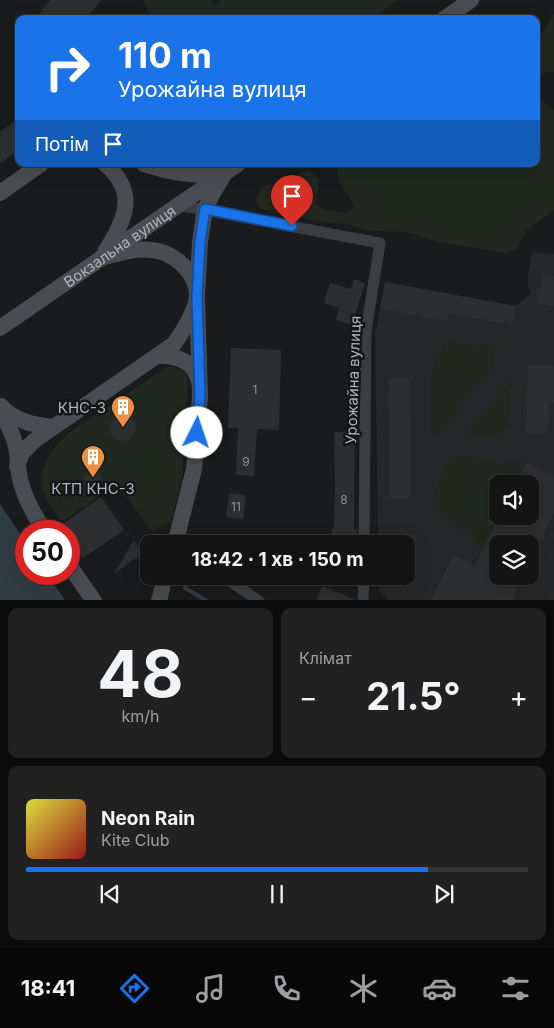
<!DOCTYPE html>
<html lang="uk">
<head>
<meta charset="utf-8">
<style>
  :root { --surface:#141415; --page:#212122; --text:#f1f3f6; --muted:#9d9ea0; --line:#333334; --accent:#1a73e8 }
  body { margin:0; font-family:Inter,sans-serif; background:var(--page); color:var(--text); height:100vh; display:flex; flex-direction:column; font-size:19px; white-space:nowrap }
  * { box-sizing:border-box; margin:0 }
  p { font-size:16px; color:var(--muted) }
  .icon { flex:none; width:28px; height:28px; fill:none; stroke:currentColor; stroke-width:2; stroke-linecap:round; stroke-linejoin:round }
  .map { position:relative; height:600px; overflow:hidden }
  .panel { display:flex; flex-direction:column; gap:8px; padding:8px; background:#0b0b0c; flex:1 }
  .panel>* { flex:none }
  .hud { position:absolute; left:15px; top:15px; width:525px; height:152px; border-radius:10px; box-shadow:0 5px 20px #0002,0 0 0 1px var(--line); background:#1a73e8; color:#fff; overflow:hidden }
  .tools { position:absolute; left:489px; top:475px; display:grid; gap:10px }
  .tools a { display:grid; place-items:center; width:50px; height:50px; border-radius:10px; background:var(--surface); box-shadow:0 5px 20px #0002,0 0 0 1px var(--line); font-size:25px }
  .speed { position:absolute; left:15px; top:520px; display:flex; gap:10px; font-size:25px; font-weight:700; text-align:center }
  .speed>* { display:grid; place-content:center; width:65px; height:65px; border-radius:50%; background:var(--surface); box-shadow:0 5px 20px #0002,0 0 0 1px var(--line); line-height:1 }
  .speed .limit { border:8px solid #d22; background:#fff; color:#111 }
  .pin { position:absolute; display:grid; place-items:center; width:42px; height:42px; color:#fff; margin:-51px -21px; border-radius:50% 50% 50% 0; rotate:-45deg; box-shadow:0 0 5px #0007 }
  .pin .icon { rotate:45deg }
  .me { position:absolute; width:55px; margin:-28px; rotate:4deg; stroke-linejoin:round; filter:drop-shadow(0 0 4px #0008) }
  .turn { display:flex; align-items:center; gap:18px; height:105px; padding:0 20px; font-size:22px }
  .turn .icon { width:65px; height:65px; stroke-width:2.5 }
  .turn b { display:block; font-size:35px; line-height:42px }
  .then { display:flex; align-items:center; height:48px; padding:0 20px; background:#0003; gap:10px; font-size:19px }
  .big { font-size:38px; font-weight:700; line-height:1.1 }
  .panel .tile { flex:1; display:flex; flex-direction:column; justify-content:center; gap:8px; min-width:0; padding:0 18px; border-radius:10px; background:var(--page) }
  .panel .dial { align-items:center; gap:0 }
  .dial b { font-size:65px; line-height:1 }
  .song { display:flex; align-items:center; gap:15px }
  .cover { width:60px; height:60px; border-radius:8px; background:linear-gradient(135deg,hsl(60 70% 55%),hsl(0 70% 35%)) }
  .played { height:5px; border-radius:2px; background:linear-gradient(90deg,var(--accent) 80%,var(--line) 80%) }
  .keys { display:flex; justify-content:space-around; direction:ltr }
  .heat { display:flex; justify-content:space-between; align-items:center; font-size:28px; direction:ltr }
  .panel .tiles { flex:1; display:grid; gap:8px; grid-template-columns:1fr 1fr }
  .tile:last-child { grid-column:span 2 }
  .trip { position:absolute; left:140px; top:535px; width:275px; height:50px; border-radius:10px; background:var(--surface); box-shadow:0 5px 20px #0002,0 0 0 1px var(--line); font-weight:700; line-height:50px; text-align:center }
  .tabs { display:flex; height:80px; justify-content:space-around; align-items:center; background:#080808; color:var(--muted) }
  .tabs .icon { width:35px; height:35px }
  .tabs .selected { color:var(--accent) }
  .tabs b { font-size:22px; color:var(--text) }
  .map>svg:first-child { display:block }
  .built { fill:#262729; fill-rule:evenodd }
  .green { fill:#212820 }
  .water { fill:#303d40 }
  .lines { fill:none; stroke-linecap:round; stroke-linejoin:round }
  .stream { stroke:#303d40; stroke-width:4 }
  .building { fill:#2d2e30 }
  .minor { stroke:#3b3e41; stroke-width:11 }
  .secondary { stroke:#494d51; stroke-width:16 }
  .route-casing { stroke:#114b97; stroke-width:12 }
  .route { stroke:#1a73e8; stroke-width:9 }
  .labels { text-anchor:middle; dominant-baseline:central; stroke-width:5; stroke-linejoin:round; paint-order:stroke }
  .number-label { font-size:12px; fill:#8c9298 }
  .street-label { font-size:15px; fill:#adb5bb; stroke:#151617 }
  .poi-label { font-size:15px; fill:#adb5bb; stroke:#151617; text-anchor:end }
</style>
</head>
<body>
<div class="map">
<svg width="554" height="601" viewBox="0 0 554 601">
  <rect width="100%" height="100%" fill="#1a1b1c"/>
  <path class="built" d="M532 252 554 254V600H388L379 590V576H406V544H378L375 334 385 282 516 306 531 293 527 281ZM498 484H530V516H498ZM498 544H530V576H498Z"/>
  <g class="green">
    <polygon points="142,0 211,0 215,5 223,0 398,0 372,19 153,19"/>
    <path d="M554 14V72L543 73C532 89 539 101 554 110V210L526 231 518 248 507 253 438 242 405 232 372 231 347 224 328 223 281 214 260 209 255 200 261 188 283 181 308 170 319 179 316 205 330 211 347 213 354 208C350 190 335 187 337 164H536V46L541 34Z"/>
    <polygon points="445,343 495,347 494,364 440,434 431,431 431,372"/>
    <path d="M167 367H173L185 372 188 382 182 477 171 522 152 531 117 484 62 522C55 512 43 498 42 485 40 463 56 445 70 432Z"/>
    <polygon points="511,380 509,420 504,431 495,435 467,434"/>
    <polygon points="467,455 523,469 516,484 498,484 498,516 499,516 483,548 443,513 432,498 449,458"/>
  </g>
  <polygon class="water" points="0,504 26,543 26,574 47,574 65,600 0,600"/>
  <g class="lines">
    <polyline class="stream" points="185,588 207,601"/>
  </g>
  <g class="building">
    <polygon points="50,0 101,0 86,19 35,19"/>
    <polygon points="19,118 19,150 0,164 0,132"/>
    <polygon points="543,274 554,276 554,306 537,303"/>
    <polygon points="354,279 365,283 352,325 336,320 339,308 324,303 330,283 351,289"/>
    <polygon points="385,282 516,306 512,325 448,313 447,321 380,309"/>
    <polygon points="231,348 281,350 279,430 257,429 254,476 236,475 238,428 228,428"/>
    <polygon points="528,365 554,366 554,402 549,402 548,433 526,433"/>
    <polygon points="388,379 409,379 411,498 390,498"/>
    <circle cx="123" cy="428" r="13"/>
    <polygon points="334,432 355,432 354,529 357,529 356,544 331,544 332,528 334,528 335,485"/>
    <polygon points="526,462 554,476 554,513 530,562 530,544 498,544 498,577 518,587 512,601 431,601 453,555 475,566 499,516 530,516 530,484 516,484"/>
    <polygon points="97,469 103,479 89,488 83,478"/>
    <polygon points="229,493 246,495 243,519 226,517"/>
    <polygon points="101,497 124,530 83,558 69,538 69,531 64,531 60,526"/>
    <polygon points="134,540 143,553 114,574"/>
    <polygon points="322,586 356,600 356,601 316,601"/>
  </g>
  <g class="lines">
    <g class="minor">
      <polyline points="178,205 380,243 366,331 364,544"/>
      <polyline points="222,576 259,601"/>
      <polyline points="363,601 364,576"/>
    </g>
    <g class="secondary">
      <polyline points="444,19 471,0"/>
      <path d="M144 164C173 173 193 177 223 173"/>
      <polyline points="0,193 41,164"/>
      <path d="M105 252C125 220 139 193 105 164"/>
      <path id="s1" d="M0 328 238 164"/>
      <path d="M158 356C176 355 195 361 199 382"/>
      <path d="M1 406C14 421 34 425 53 427"/>
      <path d="M0 409C7 422 15 438 17 452 18 463 18 473 21 483 26 500 35 517 45 531"/>
      <path d="M17 466 22 453 35 440 174 344C182 333 197 309 197 295 197 272 172 251 151 250 134 248 116 254 101 258"/>
      <polyline points="175,544 194,469 200,397 197,296 200,242 205,209 213,193 225,173"/>
      <polyline points="69,565 94,601"/>
      <polyline points="159,601 165,576"/>
    </g>
  </g>
  <g class="lines">
    <g class="route-casing">
      <polyline id="route" points="197,433 200,396 197,296 200,242 205,209 292,226"/>
    </g>
    <use href="#route" class="route"/>
  </g>
  <defs>
    <g id="building-pin" transform="scale(1.25)"><path d="M0 17L-7.5 6A9.5 9.5 0 1 1 7.5 6Z" fill="#ec8f43" stroke="#151617"/><path d="M-4-6H4V6H1V3H-1V6H-4ZM-2.5-4.3h1.7v1.8h-1.7ZM.8-4.3h1.7v1.8H.8ZM-2.5-1h1.7V.8h-1.7ZM.8-1h1.7V.8H.8Z" fill="#fff"/></g>
  </defs>
  <g fill-rule="evenodd">
    <use href="#building-pin" x="123" y="407"/>
    <use href="#building-pin" x="93" y="457"/>
  </g>
  <g class="labels">
    <g class="number-label">
      <text x="255" y="389">1</text>
      <text x="246" y="461">9</text>
      <text x="344" y="499">8</text>
      <text x="236" y="506">11</text>
    </g>
    <g class="street-label">
      <text stroke="none"><textPath href="#s1" startOffset="145">Вокзальна вулиця</textPath></text>
      <text transform="translate(353 380) rotate(-88)">Урожайна вулиця</text>
    </g>
    <g class="poi-label">
      <text x="106" y="407">КНС-3</text>
      <text x="93" y="488" text-anchor="middle">КТП КНС-3</text>
    </g>
  </g>
</svg>
<div class="tools">
<a><svg class="icon" aria-label="sound" viewBox="0 0 24 24"><path d="M4 9h4l5-4v14l-5-4H4zM17 9q2 3 0 6"/></svg></a>
<a><svg class="icon" aria-label="layers" viewBox="0 0 24 24"><path d="M12 4l9 5-9 5-9-5zM3 14l9 5 9-5"/></svg></a>
</div>
<div class="speed"><div class="limit">50</div></div>
<div class="pin" style="left:292px;top:226px;background:#d93025"><svg class="icon" aria-label="arrive" viewBox="0 0 24 24"><path d="M6 21V4h12l-3 4 3 4H6"/></svg></div>
<svg class="me" style="left:197px;top:433px" viewBox="-20 -20 40 40"><circle r="19" fill="#fff"/><path d="M0-13L10 11 0 6-10 11z" fill="#1a73e8"/></svg>
<div class="trip">18:42 · 1 хв · 150 m</div>
<div class="hud">
<div class="turn"><svg class="icon" aria-label="right" viewBox="0 0 24 24"><path d="M7 20v-9h11M14 6l5 5-5 5"/></svg><div><b>110 m</b>Урожайна вулиця</div></div>
<div class="then">Потім<svg class="icon" aria-label="arrive" viewBox="0 0 24 24"><path d="M6 21V4h12l-3 4 3 4H6"/></svg></div>
</div>
</div>
<section class="panel">
<div class="tiles">
<div class="tile dial"><b>48</b><p>km/h</p></div>
<div class="tile"><p>Клімат</p>
<div class="heat"><a>−</a><b class="big">21.5°</b><a>+</a></div>
</div>
<div class="tile">
<div class="song"><i class="cover"></i><div><b>Neon Rain</b><p>Kite Club</p></div></div>
<div class="played"></div>
<div class="keys"><svg class="icon" aria-label="previous" viewBox="0 0 24 24"><path d="M18 5L8 12l10 7zM5 5v14"/></svg><svg class="icon" aria-label="pause" viewBox="0 0 24 24"><path d="M8 5v14M16 5v14"/></svg><svg class="icon" aria-label="next" viewBox="0 0 24 24"><path d="M6 5l10 7-10 7zM19 5v14"/></svg></div>
</div>
</div>
</section>
<nav class="tabs">
<b>18:41</b>
<svg class="icon selected" aria-label="directions" viewBox="0 0 24 24"><path d="M12 3l9 9-9 9-9-9zM9 14v-3h6M13 9l2 2-2 2"/></svg>
<svg class="icon" aria-label="music" viewBox="0 0 24 24"><path d="M9 18V5l10-2v13"/><circle cx="6" cy="18" r="3"/><circle cx="16" cy="16" r="3"/></svg>
<svg class="icon" aria-label="phone" viewBox="0 0 24 24"><path d="M5 4h4l2 5-3 2q2 4 5 5l2-3 5 2v4C11 20 4 13 5 4z"/></svg>
<svg class="icon" aria-label="climate" viewBox="0 0 24 24"><path d="M12 3v18M4 7l16 10M4 17L20 7"/></svg>
<svg class="icon" aria-label="car" viewBox="0 0 24 24"><path d="M5 17H2v-5l4-1 3-4h7l3 4 3 1v5h-3M9 17h6M6 11h13"/><circle cx="7" cy="17" r="2"/><circle cx="17" cy="17" r="2"/></svg>
<svg class="icon" aria-label="filters" viewBox="0 0 24 24"><path d="M4 7h16M4 17h16"/><circle cx="9" cy="7" r="2"/><circle cx="15" cy="17" r="2"/></svg>
</nav>
</body>
</html>
